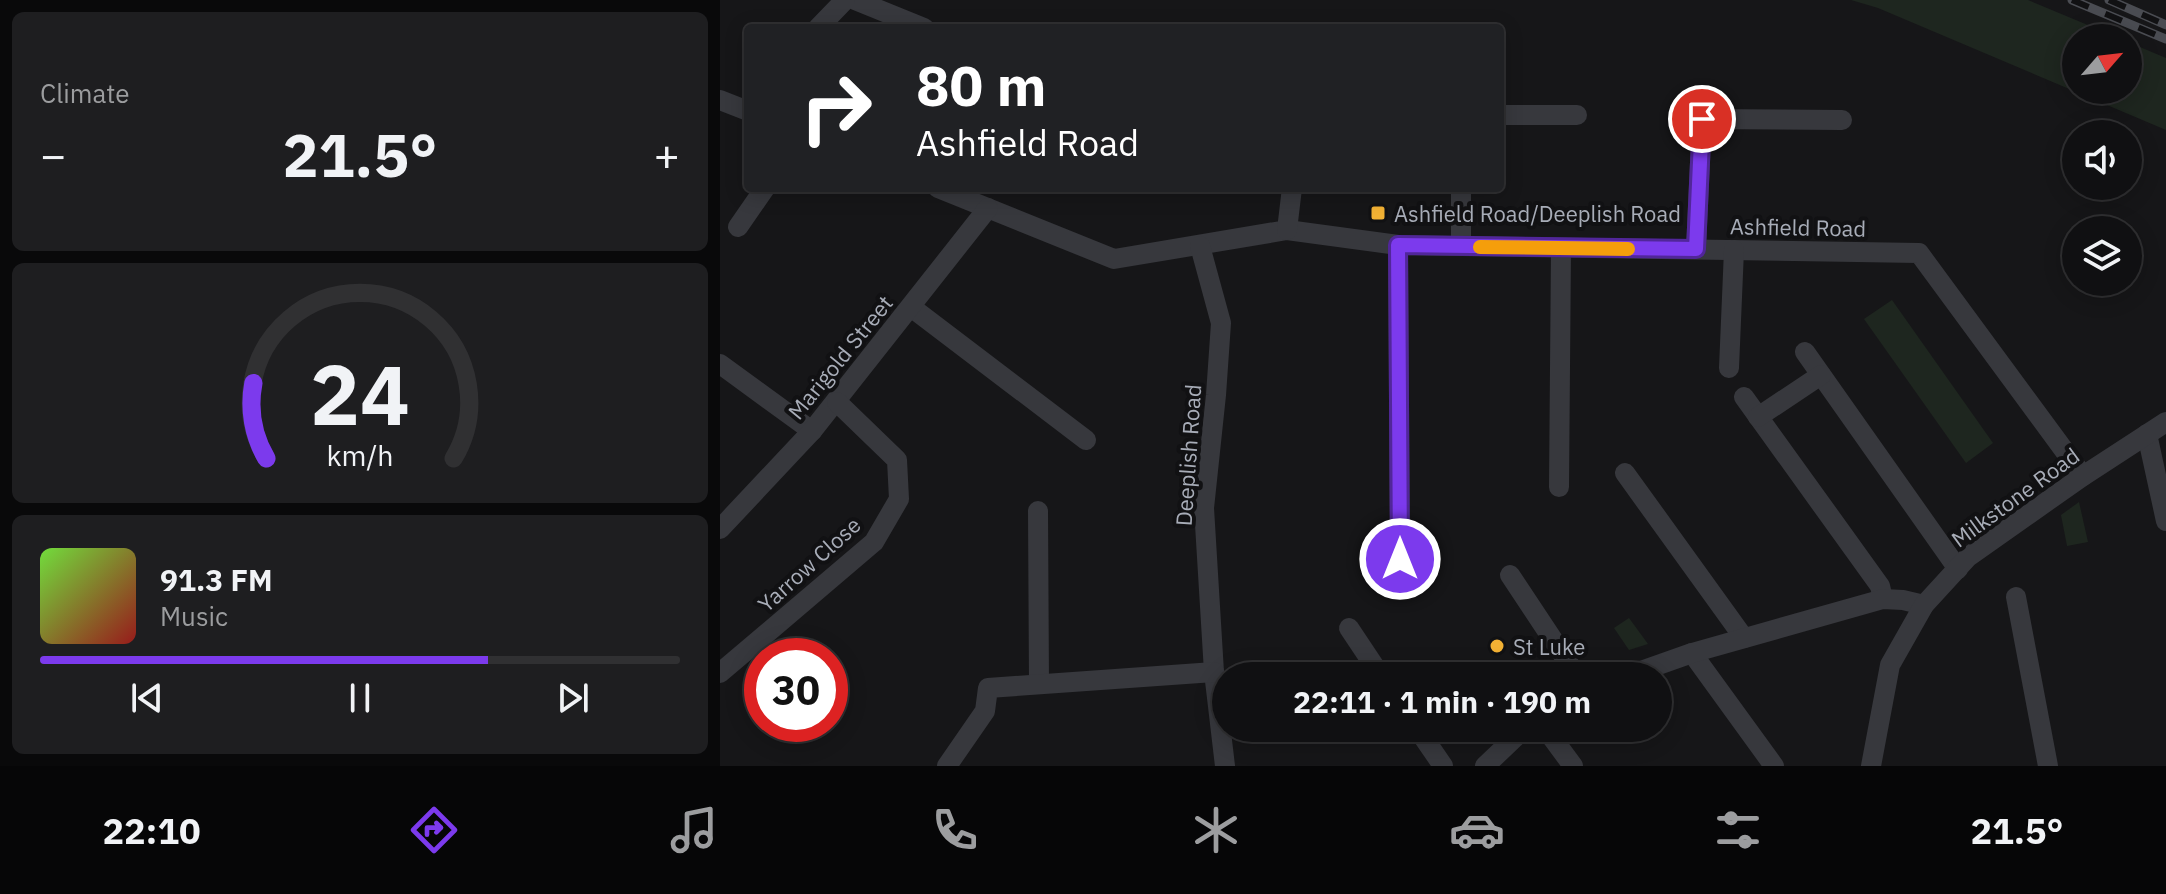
<!DOCTYPE html>
<html lang="en">
<head>
<meta charset="utf-8">
<style>
  :root { --surface:#101012; --page:#1e1e20; --text:#f1f3f6; --muted:#9c9d9f; --line:#303032; --accent:#7c3aed }
  body { margin:0; font-family:"IBM Plex Sans",sans-serif; background:var(--page); color:var(--text); height:100vh; display:flex; flex-direction:column; font-size:30px; white-space:nowrap }
  * { box-sizing:border-box; margin:0 }
  p { font-size:26px; color:var(--muted) }
  .icon { flex:none; width:44px; height:44px; fill:none; stroke:currentColor; stroke-width:2; stroke-linecap:round; stroke-linejoin:round }
  .map { position:relative; flex:1; overflow:hidden }
  .sheet { display:flex; flex-direction:column; gap:12px; padding:12px; background:#09090a; width:720px }
  .sheet>* { flex:none }
  .guide { position:absolute; left:24px; top:24px; width:760px; height:168px; border-radius:8px; box-shadow:0 4px 20px #0003,0 0 0 2px var(--line); background:#202124; color:#fff; overflow:hidden }
  .needle { width:52px; rotate:62deg }
  .tools { position:absolute; left:1342px; top:24px; display:grid; gap:16px }
  .tools a { display:grid; place-items:center; width:80px; height:80px; border-radius:50%; background:var(--surface); box-shadow:0 4px 20px #0003,0 0 0 2px var(--line); font-size:40px }
  .speed { position:absolute; left:24px; top:638px; display:flex; gap:16px; font-size:40px; font-weight:700; text-align:center }
  .speed>* { display:grid; place-content:center; width:104px; height:104px; border-radius:50%; background:var(--surface); box-shadow:0 4px 20px #0003,0 0 0 2px var(--line); line-height:1 }
  .speed .limit { border:12px solid #d22; background:#fff; color:#111 }
  .pin { position:absolute; display:grid; place-items:center; width:68px; height:68px; color:#fff; margin:-34px; border:4px solid #fff; border-radius:50%; box-shadow:0 2px 8px #0007 }
  .me { position:absolute; width:88px; margin:-44px; rotate:0deg; stroke-linejoin:round; filter:drop-shadow(0 0 6px #0008) }
  .turn { display:flex; align-items:center; gap:28px; height:168px; padding:0 40px; font-size:36px }
  .turn .icon { width:104px; height:104px; stroke-width:2.5 }
  .turn b { display:block; font-size:56px; line-height:68px }
  .big { font-size:60px; font-weight:800; line-height:1.1 }
  .sheet .tile { flex:1; display:flex; flex-direction:column; justify-content:center; gap:12px; min-width:0; padding:0 28px; border-radius:12px; background:var(--page) }
  .sheet .dial { align-items:center; gap:0 }
  .dial svg { height:208px; overflow:visible; fill:none; stroke:var(--line); stroke-width:7; stroke-linecap:round; text-anchor:middle }
  .dial text { fill:var(--text); stroke:none }
  .song { display:flex; align-items:center; gap:24px }
  .cover { width:96px; height:96px; border-radius:12px; background:linear-gradient(135deg,hsl(100 70% 55%),hsl(0 70% 35%)) }
  .played { height:8px; border-radius:4px; background:linear-gradient(90deg,var(--accent) 70%,var(--line) 70%) }
  .keys { display:flex; justify-content:space-around; direction:ltr }
  .heat { display:flex; justify-content:space-between; align-items:center; font-size:44px; direction:ltr }
  .trip { position:absolute; left:492px; top:662px; width:460px; height:80px; border-radius:40px; background:var(--surface); box-shadow:0 4px 20px #0003,0 0 0 2px var(--line); font-weight:800; line-height:80px; text-align:center }
  .menu { display:flex; height:128px; justify-content:space-around; align-items:center; background:#060607; color:var(--muted) }
  .menu .icon { width:56px; height:56px }
  .menu .current { color:var(--accent) }
  .menu b { font-size:36px; color:var(--text) }
  main { display:flex; flex:1; min-height:0 }
  .map>svg:first-child { display:block }
  .green { fill:#1e261f }
  .lines { fill:none; stroke-linecap:round; stroke-linejoin:round }
  .street { stroke:#37383d; stroke-width:20 }
  .rail-casing { stroke:#4a4c52; stroke-width:9 }
  .rail { stroke:#111113; stroke-width:6; stroke-dasharray:18; stroke-linecap:butt }
  .route-casing { stroke:#51269a; stroke-width:20 }
  .route { stroke:#7c3aed; stroke-width:14 }
  .slow { stroke:#f59e0b; stroke-width:14 }
  .poi-dot { fill:#f2b134; stroke:#111113; stroke-width:3 }
  .labels { text-anchor:middle; dominant-baseline:central; stroke-width:8; stroke-linejoin:round; paint-order:stroke }
  .poi-label { font-size:22px; fill:#a8adb8; stroke:#111113; text-anchor:start }
  .street-label { font-size:22px; fill:#a8adb8; stroke:#111113 }
</style>
</head>
<body>
<main>
<section class="sheet">
<div class="tile"><p>Climate</p>
<div class="heat"><a>−</a><b class="big">21.5°</b><a>+</a></div>
</div>
<div class="tile dial"><svg viewBox="0 0 100 80">
<path d="M14 69A42 42 0 1 1 86 69"/>
<path d="M14 69A42 42 0 0 1 9 40" stroke="#7c3aed"/>
<text x="50" y="56" font-size="32" font-weight="700">24</text>
<text x="50" y="72" font-size="11">km/h</text>
</svg></div>
<div class="tile">
<div class="song"><i class="cover"></i><div><b>91.3 FM</b><p>Music</p></div></div>
<div class="played"></div>
<div class="keys"><svg class="icon" aria-label="previous" viewBox="0 0 24 24"><path d="M18 5L8 12l10 7zM5 5v14"/></svg><svg class="icon" aria-label="pause" viewBox="0 0 24 24"><path d="M8 5v14M16 5v14"/></svg><svg class="icon" aria-label="next" viewBox="0 0 24 24"><path d="M6 5l10 7-10 7zM19 5v14"/></svg></div>
</div>
</section>
<div class="map">
<svg width="1446" height="766" viewBox="0 0 1446 766">
  <rect width="100%" height="100%" fill="#161618"/>
  <g class="green">
    <polygon points="1131,0 1308,0 1399,38 1356,38 1356,90 1408,90 1408,42 1446,58 1446,130 1158,8"/>
    <polygon points="1172,300 1273,443 1246,463 1144,319"/>
    <polygon points="1359,502 1368,542 1347,546 1341,515"/>
    <polygon points="909,618 928,644 909,650 894,628"/>
  </g>
  <g class="lines">
    <g class="street">
      <polyline points="135,0 204,28"/>
      <polyline points="98,28 125,0"/>
      <polyline points="0,100 28,111"/>
      <polyline points="780,115 857,115"/>
      <polyline points="218,188 394,259 567,230 678,245 1199,253 1363,476"/>
      <polyline points="741,188 741,246"/>
      <polyline points="18,227 45,188"/>
      <polyline points="567,230 572,188"/>
      <polyline points="678,245 680,559"/>
      <polyline points="480,246 501,323 496,395 484,508 494,672 505,766"/>
      <polyline points="976,249 982,119 1122,120"/>
      <polyline points="191,307 366,440"/>
      <polyline points="1085,352 1238,569"/>
      <polyline points="0,364 92,431"/>
      <polyline points="1009,368 1014,250"/>
      <polyline points="1024,397 1160,586 1163,599"/>
      <polyline points="1038,417 1101,375"/>
      <polyline points="1427,434 1446,521"/>
      <polyline points="905,473 1024,638"/>
      <polyline points="839,487 841,248"/>
      <polyline points="318,511 319,684"/>
      <polyline points="0,529 92,431 268,208"/>
      <polyline points="790,575 857,676"/>
      <polyline points="1296,597 1328,766"/>
      <polyline points="629,628 661,676"/>
      <polyline points="972,653 1054,766"/>
      <polyline points="0,673 154,542 179,499 177,460 117,402"/>
      <polyline points="907,676 972,653 1163,599 1183,600 1204,605"/>
      <polyline points="697,728 723,766"/>
      <polyline points="825,728 853,766"/>
      <polyline points="227,766 265,711 268,688 494,672"/>
      <polyline points="765,766 805,728"/>
      <polyline points="1151,766 1170,665 1204,605 1248,557 1363,476 1446,422"/>
    </g>
    <g class="rail-casing">
      <g id="rail">
        <polyline points="1352,0 1446,39"/>
        <polyline points="1389,0 1446,25"/>
      </g>
    </g>
    <use href="#rail" class="rail"/>
  </g>
  <g class="lines">
    <g class="route-casing">
      <polyline id="route" points="680,559 678,245 976,249 982,119"/>
    </g>
    <use href="#route" class="route"/>
    <polyline class="slow" points="760,247 908,249"/>
  </g>
  <g class="poi-dot">
    <rect x="650" y="205" width="16" height="16" rx="4"/>
    <circle cx="777" cy="646" r="8"/>
  </g>
  <g class="labels">
    <g class="poi-label">
      <text x="674" y="213">Ashfield Road/Deeplish Road</text>
      <text x="793" y="646">St Luke</text>
    </g>
    <g class="street-label">
      <text transform="translate(1078 227) rotate(1)">Ashfield Road</text>
      <text transform="translate(120 357) rotate(-51)">Marigold Street</text>
      <text transform="translate(468 455) rotate(-86)">Deeplish Road</text>
      <text transform="translate(1295 497) rotate(-36)">Milkstone Road</text>
      <text transform="translate(89 564) rotate(-42)">Yarrow Close</text>
    </g>
  </g>
</svg>
<div class="tools">
<a><svg class="needle" viewBox="-14 -14 28 28"><path d="M0-13l5 13h-10z" fill="#e53935"/><path d="M0 13l5-13h-10z" fill="#9c9d9f"/></svg></a>
<a><svg class="icon" aria-label="sound" viewBox="0 0 24 24"><path d="M4 9h4l5-4v14l-5-4H4zM17 9q2 3 0 6"/></svg></a>
<a><svg class="icon" aria-label="layers" viewBox="0 0 24 24"><path d="M12 4l9 5-9 5-9-5zM3 14l9 5 9-5"/></svg></a>
</div>
<div class="speed"><div class="limit">30</div></div>
<div class="pin" style="left:982px;top:119px;background:#d93025"><svg class="icon" aria-label="arrive" viewBox="0 0 24 24"><path d="M6 21V4h12l-3 4 3 4H6"/></svg></div>
<svg class="me" style="left:680px;top:559px" viewBox="-20 -20 40 40"><circle r="17" fill="#7c3aed" stroke="#fff" stroke-width="3"/><path d="M0-11L8 9 0 5-8 9z" fill="#fff"/></svg>
<div class="trip">22:11 · 1 min · 190 m</div>
<div class="guide">
<div class="turn"><svg class="icon" aria-label="right" viewBox="0 0 24 24"><path d="M7 20v-9h11M14 6l5 5-5 5"/></svg><div><b>80 m</b>Ashfield Road</div></div>
</div>
</div>
</main>
<nav class="menu">
<b>22:10</b>
<svg class="icon current" aria-label="directions" viewBox="0 0 24 24"><path d="M12 3l9 9-9 9-9-9zM9 14v-3h6M13 9l2 2-2 2"/></svg>
<svg class="icon" aria-label="music" viewBox="0 0 24 24"><path d="M9 18V5l10-2v13"/><circle cx="6" cy="18" r="3"/><circle cx="16" cy="16" r="3"/></svg>
<svg class="icon" aria-label="phone" viewBox="0 0 24 24"><path d="M5 4h4l2 5-3 2q2 4 5 5l2-3 5 2v4C11 20 4 13 5 4z"/></svg>
<svg class="icon" aria-label="climate" viewBox="0 0 24 24"><path d="M12 3v18M4 7l16 10M4 17L20 7"/></svg>
<svg class="icon" aria-label="car" viewBox="0 0 24 24"><path d="M5 17H2v-5l4-1 3-4h7l3 4 3 1v5h-3M9 17h6M6 11h13"/><circle cx="7" cy="17" r="2"/><circle cx="17" cy="17" r="2"/></svg>
<svg class="icon" aria-label="filters" viewBox="0 0 24 24"><path d="M4 7h16M4 17h16"/><circle cx="9" cy="7" r="2"/><circle cx="15" cy="17" r="2"/></svg>
<b>21.5°</b>
</nav>
</body>
</html>
